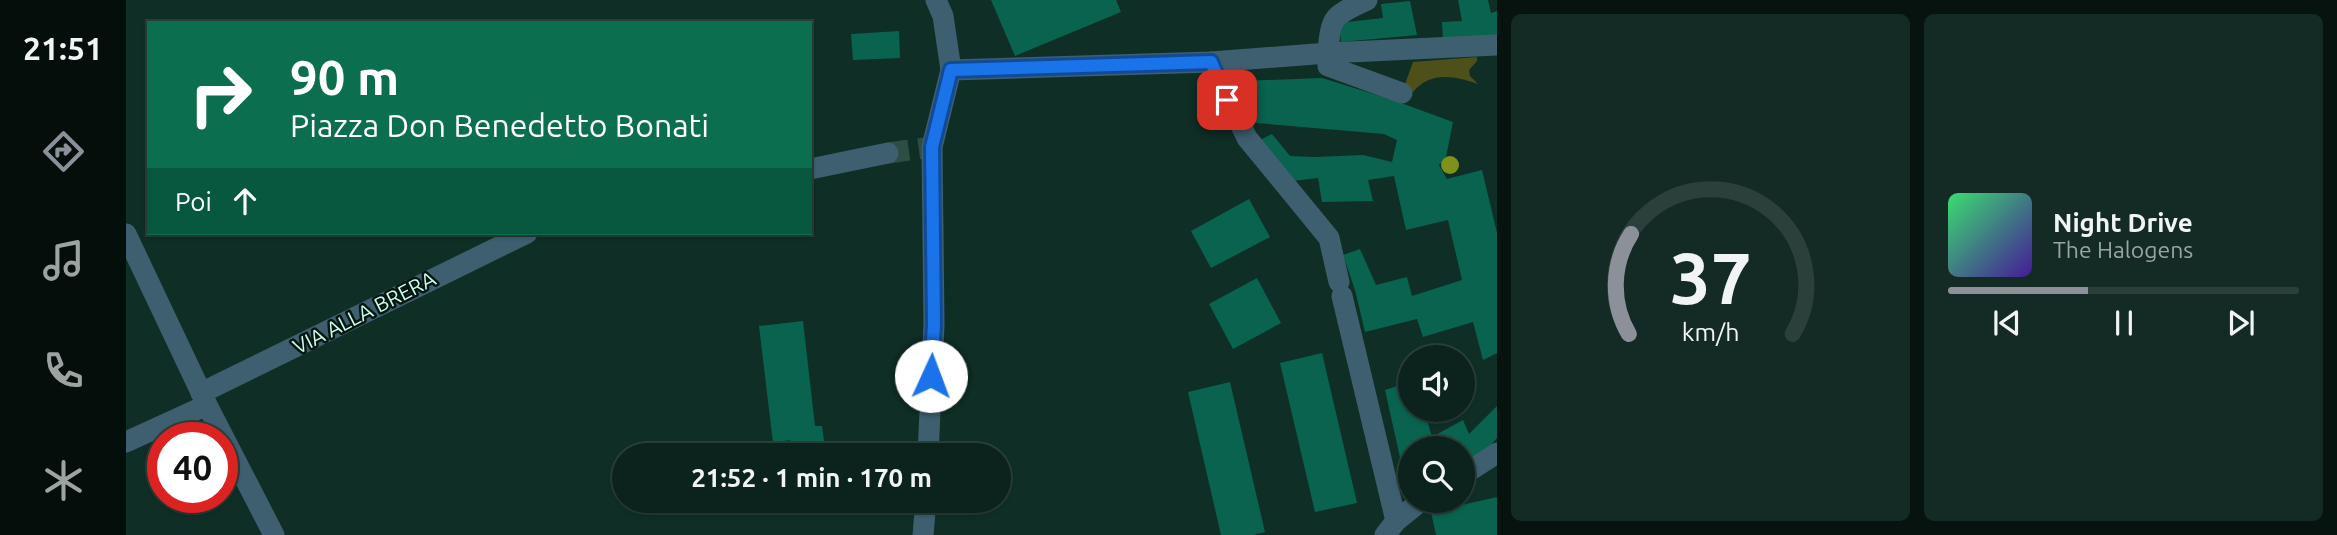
<!DOCTYPE html>
<html lang="it">
<head>
<meta charset="utf-8">
<style>
  :root { --surface:#0b231c; --page:#142b25; --text:#f1f3f6; --muted:#9aa4a3; --line:#2b403b; --accent:#8c9099 }
  body { margin:0; font-family:Ubuntu,sans-serif; background:var(--page); color:var(--text); height:100vh; display:flex; flex-direction:column; font-size:26px; white-space:nowrap }
  * { box-sizing:border-box; margin:0 }
  p { font-size:23px; color:var(--muted) }
  .icon { flex:none; width:38px; height:38px; fill:none; stroke:currentColor; stroke-width:2; stroke-linecap:round; stroke-linejoin:round }
  .map { position:relative; flex:1; overflow:hidden }
  .side { display:flex; flex-direction:column; gap:14px; padding:14px; background:#06130f; width:840px }
  .side>* { flex:none }
  .top-card { position:absolute; left:21px; top:21px; width:665px; height:214px; border-radius:0px; box-shadow:0 2px 5px #0004,0 0 0 2px var(--line); background:#0b6e4f; color:#fff; overflow:hidden }
  .fabs { position:absolute; left:1272px; top:345px; display:grid; gap:14px }
  .fabs a { display:grid; place-items:center; width:77px; height:77px; border-radius:50%; background:var(--surface); box-shadow:0 2px 5px #0004,0 0 0 2px var(--line); font-size:35px }
  .speed { position:absolute; left:21px; top:422px; display:flex; gap:14px; font-size:35px; font-weight:700; text-align:center }
  .speed>* { display:grid; place-content:center; width:91px; height:91px; border-radius:50%; background:var(--surface); box-shadow:0 2px 5px #0004,0 0 0 2px var(--line); line-height:1 }
  .speed .limit { border:10px solid #d22; background:#fff; color:#111 }
  .pin { position:absolute; display:grid; place-items:center; width:60px; height:60px; color:#fff; margin:-30px; border-radius:14px; box-shadow:0 4px 10px #0006 }
  .me { position:absolute; width:77px; margin:-38px; rotate:2deg; stroke-linejoin:round; filter:drop-shadow(0 0 5px #0008) }
  .turn { display:flex; align-items:center; gap:24px; height:147px; padding:0 28px; font-size:32px }
  .turn .icon { width:91px; height:91px; stroke-width:2.5 }
  .turn b { display:block; font-size:49px; line-height:60px }
  .then { display:flex; align-items:center; height:66px; padding:0 28px; background:#0003; gap:14px; font-size:26px }
  .side .tile { flex:1; display:flex; flex-direction:column; justify-content:center; gap:10px; min-width:0; padding:0 24px; border-radius:10px; background:var(--page) }
  .side .dial { align-items:center; gap:0 }
  .dial svg { height:182px; overflow:visible; fill:none; stroke:var(--line); stroke-width:7; stroke-linecap:round; text-anchor:middle }
  .dial text { fill:var(--text); stroke:none }
  .song { display:flex; align-items:center; gap:21px }
  .cover { width:84px; height:84px; border-radius:10px; background:linear-gradient(135deg,hsl(140 70% 55%),hsl(260 70% 35%)) }
  .played { height:7px; border-radius:4px; background:linear-gradient(90deg,var(--accent) 40%,var(--line) 40%) }
  .keys { display:flex; justify-content:space-around; direction:ltr }
  .side .tiles { flex:1; display:grid; gap:14px; grid-template-columns:repeat(2,1fr) }
  .trip { position:absolute; left:486px; top:443px; width:399px; height:70px; border-radius:35px; background:var(--surface); box-shadow:0 2px 5px #0004,0 0 0 2px var(--line); font-weight:600; line-height:70px; text-align:center }
  main { display:flex; flex:1; min-height:0 }
  .menu { display:flex; flex-direction:column; width:126px; justify-content:space-around; align-items:center; background:#040e0b; color:var(--muted) }
  .menu .icon { width:49px; height:49px }
  .menu .selected { color:var(--accent) }
  .menu b { font-size:32px; color:var(--text) }
  .map>svg:first-child { display:block }
  .green { fill:#4e5019 }
  .building { fill:#09634e }
  .lines { fill:none; stroke-linecap:round; stroke-linejoin:round }
  .minor-tunnel { stroke:#2c4e44; stroke-width:21; stroke-dasharray:21 10; stroke-linecap:butt }
  .minor { stroke:#3e5f70; stroke-width:21 }
  .tree { fill:#7f901b }
  .route-casing { stroke:#114b97; stroke-width:18 }
  .route { stroke:#1a73e8; stroke-width:12 }
  .labels { text-anchor:middle; dominant-baseline:central; stroke-width:5; stroke-linejoin:round; paint-order:stroke }
  .street-label { font-size:21px; fill:#cdfceb; stroke:#02160f }
</style>
</head>
<body>
<main>
<nav class="menu">
<b>21:51</b>
<svg class="icon selected" aria-label="directions" viewBox="0 0 24 24"><path d="M12 3l9 9-9 9-9-9zM9 14v-3h6M13 9l2 2-2 2"/></svg>
<svg class="icon" aria-label="music" viewBox="0 0 24 24"><path d="M9 18V5l10-2v13"/><circle cx="6" cy="18" r="3"/><circle cx="16" cy="16" r="3"/></svg>
<svg class="icon" aria-label="phone" viewBox="0 0 24 24"><path d="M5 4h4l2 5-3 2q2 4 5 5l2-3 5 2v4C11 20 4 13 5 4z"/></svg>
<svg class="icon" aria-label="climate" viewBox="0 0 24 24"><path d="M12 3v18M4 7l16 10M4 17L20 7"/></svg>
</nav>
<div class="map">
<svg width="1371" height="535" viewBox="0 0 1371 535">
  <rect width="100%" height="100%" fill="#0f2f26"/>
  <path class="green" d="M1351 57V61L1343 70 1344 76 1352 84C1328 76 1305 71 1287 92L1278 87 1287 62Z"/>
  <g class="building">
    <polygon points="865,0 990,0 995,12 889,56"/>
    <polygon points="1332,0 1362,0 1365,13 1371,11 1371,37 1317,39 1316,22 1336,21"/>
    <polygon points="1284,1 1291,35 1215,42 1213,23 1257,18 1255,4"/>
    <polygon points="773,31 774,58 727,60 725,34"/>
    <polygon points="1196,78 1267,100 1327,122 1320,157 1313,165 1321,179 1356,170 1371,233 1371,353 1357,360 1347,322 1297,337 1291,319 1239,332 1229,290 1217,255 1234,249 1250,285 1281,277 1286,296 1336,280 1322,220 1280,230 1268,176 1242,180 1247,201 1196,202 1192,178 1166,181 1132,141 1146,134 1164,156 1189,157 1237,155 1266,162 1271,140 1258,134 1119,122 1115,81"/>
    <polygon points="1123,199 1144,237 1085,268 1065,231"/>
    <polygon points="1131,278 1155,323 1107,349 1083,304"/>
    <polygon points="677,321 689,426 696,426 699,448 666,452 664,440 647,443 633,326"/>
    <polygon points="1196,353 1231,503 1189,512 1154,363"/>
    <polygon points="1104,382 1139,532 1127,535 1095,535 1062,392"/>
    <polygon points="1284,382 1284,410 1298,410 1306,437 1337,420 1343,434 1371,406 1371,438 1357,453 1337,465 1337,448 1284,448 1284,489 1281,489 1259,390"/>
    <polygon points="1371,497 1371,535 1310,535 1305,512"/>
  </g>
  <g class="lines">
    <polyline class="minor-tunnel" points="762,153 806,147"/>
    <g class="minor">
      <path d="M1241 0C1231 5 1219 9 1211 17 1202 25 1202 54 1202 66L1276 93"/>
      <polyline points="1085,62 1121,138 1203,238 1213,282"/>
      <polyline points="825,70 1085,62 1202,53 1371,45"/>
      <polyline points="684,169 762,153"/>
      <polyline points="0,234 81,405 148,535"/>
      <polyline points="1216,296 1270,521"/>
      <polyline points="75,393 401,233"/>
      <polyline points="0,442 81,405"/>
      <polyline points="802,455 808,324 806,147 825,70 817,16 810,0"/>
      <polyline points="1337,475 1371,453"/>
      <polyline points="797,535 800,500"/>
      <polyline points="1259,535 1270,521 1296,500"/>
    </g>
  </g>
  <circle class="tree" cx="1324" cy="165" r="9"/>
  <g class="lines">
    <g class="route-casing">
      <polyline id="route" points="805,376 808,324 806,147 825,70 1085,62 1101,100"/>
    </g>
    <use href="#route" class="route"/>
  </g>
  <g class="labels">
    <g class="street-label">
      <text transform="translate(238 312) rotate(-27)">VIA ALLA BRERA</text>
    </g>
  </g>
</svg>
<div class="fabs">
<a><svg class="icon" aria-label="sound" viewBox="0 0 24 24"><path d="M4 9h4l5-4v14l-5-4H4zM17 9q2 3 0 6"/></svg></a>
<a><svg class="icon" aria-label="search" viewBox="0 0 24 24"><circle cx="10" cy="10" r="6"/><path d="M15 15l6 6"/></svg></a>
</div>
<div class="speed"><div class="limit">40</div></div>
<div class="pin" style="left:1101px;top:100px;background:#d93025"><svg class="icon" aria-label="arrive" viewBox="0 0 24 24"><path d="M6 21V4h12l-3 4 3 4H6"/></svg></div>
<svg class="me" style="left:805px;top:376px" viewBox="-20 -20 40 40"><circle r="19" fill="#fff"/><path d="M0-13L10 11 0 6-10 11z" fill="#1a73e8"/></svg>
<div class="trip">21:52 · 1 min · 170 m</div>
<div class="top-card">
<div class="turn"><svg class="icon" aria-label="right" viewBox="0 0 24 24"><path d="M7 20v-9h11M14 6l5 5-5 5"/></svg><div><b>90 m</b>Piazza Don Benedetto Bonati</div></div>
<div class="then">Poi<svg class="icon" aria-label="ahead" viewBox="0 0 24 24"><path d="M12 20V5M6 11l6-6 6 6"/></svg></div>
</div>
</div>
<section class="side">
<div class="tiles">
<div class="tile dial"><svg viewBox="0 0 100 80">
<path d="M14 69A42 42 0 1 1 86 69"/>
<path d="M14 69A42 42 0 0 1 15 25" stroke="#8c9099"/>
<text x="50" y="56" font-size="32" font-weight="700">37</text>
<text x="50" y="72" font-size="11">km/h</text>
</svg></div>
<div class="tile">
<div class="song"><i class="cover"></i><div><b>Night Drive</b><p>The Halogens</p></div></div>
<div class="played"></div>
<div class="keys"><svg class="icon" aria-label="previous" viewBox="0 0 24 24"><path d="M18 5L8 12l10 7zM5 5v14"/></svg><svg class="icon" aria-label="pause" viewBox="0 0 24 24"><path d="M8 5v14M16 5v14"/></svg><svg class="icon" aria-label="next" viewBox="0 0 24 24"><path d="M6 5l10 7-10 7zM19 5v14"/></svg></div>
</div>
</div>
</section>
</main>
</body>
</html>
